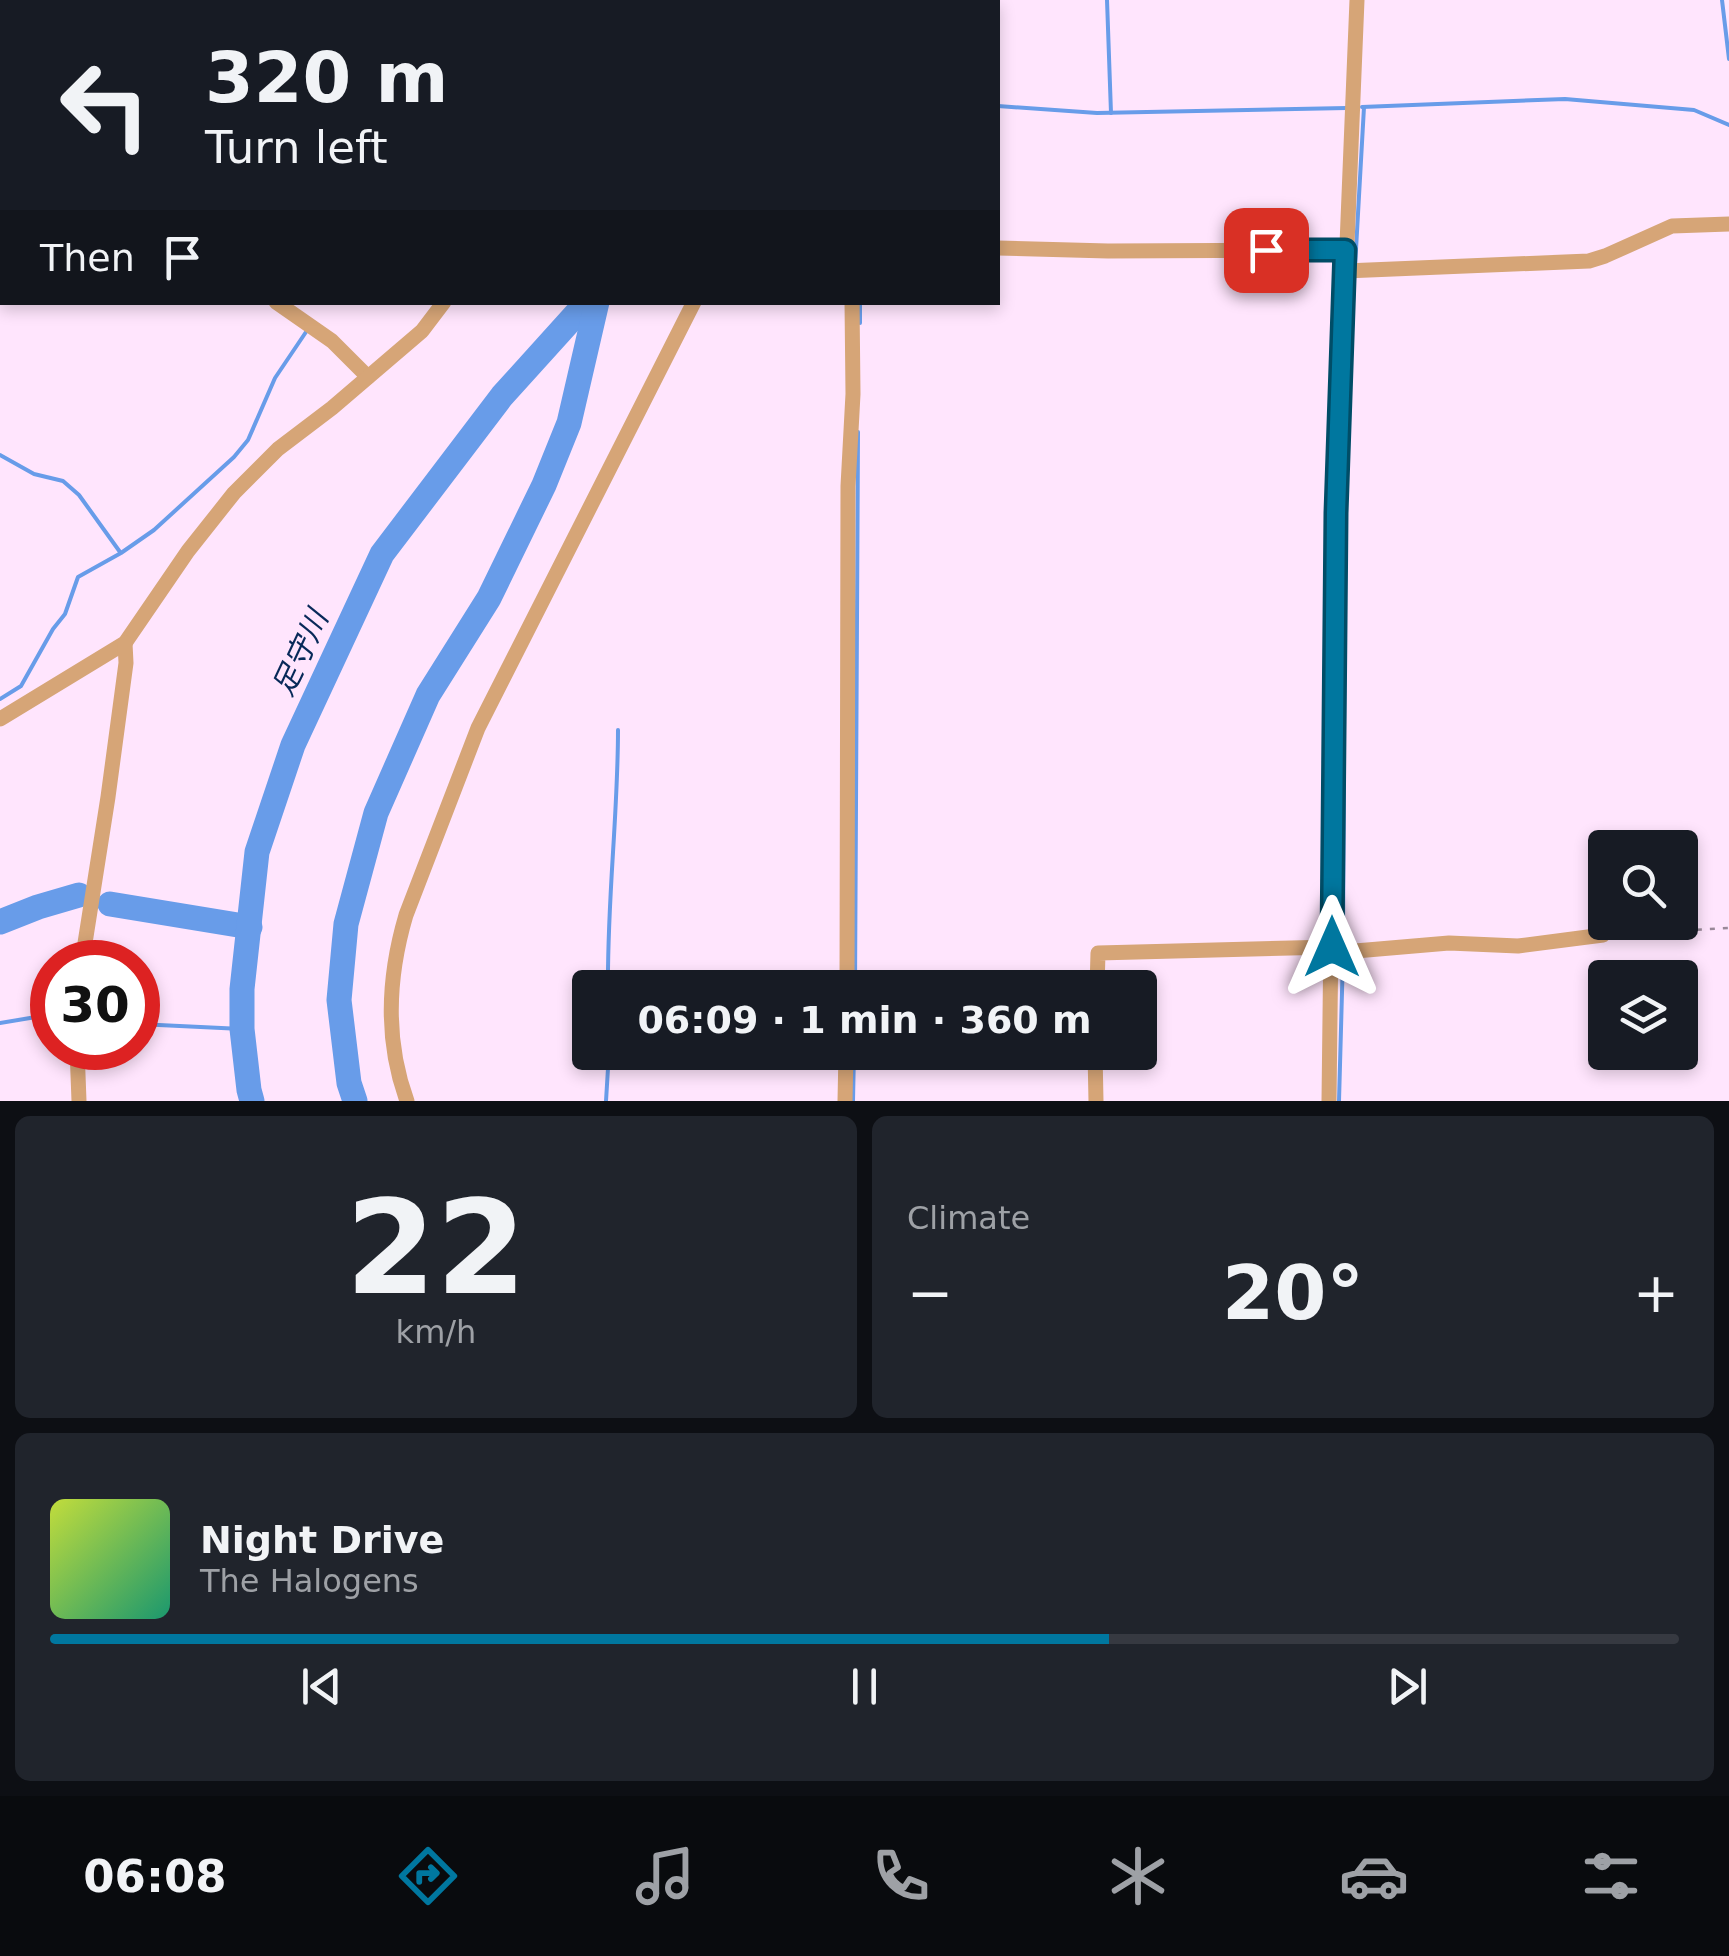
<!DOCTYPE html>
<html lang="en">
<head>
<meta charset="utf-8">
<style>
  :root { --surface:#171b24; --page:#20242c; --text:#f1f3f6; --muted:#9ea1a6; --line:#363941; --accent:#00779f }
  body { margin:0; font-family:"DejaVu Sans","Noto Sans JP",sans-serif; background:var(--page); color:var(--text); height:100vh; display:flex; flex-direction:column; font-size:38px; white-space:nowrap }
  * { box-sizing:border-box; margin:0 }
  p { font-size:32px; color:var(--muted) }
  .icon { flex:none; width:55px; height:55px; fill:none; stroke:currentColor; stroke-width:2; stroke-linecap:round; stroke-linejoin:round }
  .map { position:relative; height:1101px; overflow:hidden }
  .side { display:flex; flex-direction:column; gap:15px; padding:15px; background:#0d0f14; flex:1 }
  .side>* { flex:none }
  .hud { position:absolute; left:0px; top:0px; width:1000px; height:305px; box-shadow:0 5px 15px #0003; background:#171b24; color:var(--text); overflow:hidden }
  .buttons { position:absolute; left:1588px; top:830px; display:grid; gap:20px }
  .buttons a { display:grid; place-items:center; width:110px; height:110px; border-radius:10px; background:var(--surface); box-shadow:0 5px 15px #0003; font-size:50px }
  .speed { position:absolute; left:30px; top:940px; display:flex; gap:20px; font-size:50px; font-weight:700; text-align:center }
  .speed>* { display:grid; place-content:center; width:130px; height:130px; border-radius:50%; background:var(--surface); box-shadow:0 5px 15px #0003; line-height:1 }
  .speed .limit { border:15px solid #d22; background:#fff; color:#111 }
  .pin { position:absolute; display:grid; place-items:center; width:85px; height:85px; color:#fff; margin:-42px; border-radius:20px; box-shadow:0 5px 15px #0006 }
  .me { position:absolute; width:110px; margin:-55px; rotate:0deg; stroke-linejoin:round; filter:drop-shadow(0 0 8px #0008) }
  .turn { display:flex; align-items:center; gap:35px; height:210px; padding:0 40px; font-size:45px }
  .turn .icon { width:130px; height:130px; stroke-width:2.5 }
  .turn b { display:block; font-size:70px; line-height:85px }
  .then { display:flex; align-items:center; height:95px; padding:0 40px; background:#0003; gap:20px; font-size:38px }
  .big { font-size:75px; font-weight:700; line-height:1.1 }
  .side .tile { flex:1; display:flex; flex-direction:column; justify-content:center; gap:15px; min-width:0; padding:0 35px; border-radius:15px; background:var(--page) }
  .side .dial { align-items:center; gap:0 }
  .dial b { font-size:130px; line-height:1 }
  .song { display:flex; align-items:center; gap:30px }
  .cover { width:120px; height:120px; border-radius:15px; background:linear-gradient(135deg,hsl(70 70% 55%),hsl(160 70% 35%)) }
  .played { height:10px; border-radius:5px; background:linear-gradient(90deg,var(--accent) 65%,var(--line) 65%) }
  .keys { display:flex; justify-content:space-around; direction:ltr }
  .heat { display:flex; justify-content:space-between; align-items:center; font-size:55px; direction:ltr }
  .side .tiles { flex:1; display:grid; gap:15px; grid-template-columns:1fr 1fr }
  .tile:last-child { grid-column:span 2 }
  .trip { position:absolute; left:572px; top:970px; width:585px; height:100px; border-radius:10px; background:var(--surface); box-shadow:0 5px 15px #0003; font-weight:700; line-height:100px; text-align:center }
  .tab-bar { display:flex; height:160px; justify-content:space-around; align-items:center; background:#090b0e; color:var(--muted) }
  .tab-bar .icon { width:70px; height:70px }
  .tab-bar .active { color:var(--accent) }
  .tab-bar b { font-size:45px; color:var(--text) }
  .map>svg:first-child { display:block }
  .lines { fill:none; stroke-linecap:round; stroke-linejoin:round }
  .stream { stroke:#689ce9; stroke-width:4 }
  .river { stroke:#689ce9; stroke-width:25 }
  .path { stroke:#9a8899; stroke-width:2.5; stroke-dasharray:5 8; stroke-linecap:butt }
  .minor { stroke:#d6a577; stroke-width:15 }
  .route-casing { stroke:#004d67; stroke-width:25 }
  .route { stroke:#00779f; stroke-width:18 }
  .labels { text-anchor:middle; dominant-baseline:central; stroke-width:9; stroke-linejoin:round; paint-order:stroke }
  .water-label { font-size:30px; font-style:italic; fill:#082959; stroke:#ffe5fd }
</style>
</head>
<body>
<div class="map">
<svg width="1729" height="1101" viewBox="0 0 1729 1101">
  <rect width="100%" height="100%" fill="#ffe5fd"/>
  <g class="lines">
    <g class="stream">
      <polyline points="117,0 123,2"/>
      <polyline points="1107,0 1111,113"/>
      <polyline points="1722,0 1729,59"/>
      <polyline points="338,2 339,0"/>
      <polyline points="894,2 894,0"/>
      <polyline points="998,106 1097,113 1347,108"/>
      <polyline points="1362,107 1565,99 1694,110 1729,125"/>
      <polyline points="1355,267 1364,107"/>
      <polyline points="860,323 860,302"/>
      <polyline points="0,455 34,474 63,481 79,495 120,552"/>
      <polyline points="0,699 21,686 53,629 65,614 78,577 121,553 154,530 234,457 248,440 275,378 308,329"/>
      <polyline points="1343,946 1345,519 1354,276"/>
      <path d="M608 988C607 901 618 816 618 730"/>
      <polyline points="855,988 858,432"/>
      <polyline points="0,1023 42,1016"/>
      <polyline points="138,1024 242,1029"/>
      <polyline points="606,1101 609,1052"/>
      <polyline points="853,1101 854,1052"/>
      <polyline points="1339,1101 1343,956"/>
    </g>
    <g class="river">
      <polyline points="739,2 740,0"/>
      <polyline points="110,904 250,927"/>
      <polyline points="0,922 38,907 79,895"/>
      <polyline points="252,1101 249,1090 242,1029 242,989 257,852 293,745 382,554 502,396 587,302"/>
      <polyline points="355,1101 349,1083 339,1000 346,924 376,813 428,695 489,598 544,485 569,423 597,302"/>
    </g>
    <polyline class="path" points="1619,934 1729,928"/>
    <g class="minor">
      <polyline points="424,0 429,2"/>
      <polyline points="248,2 248,0"/>
      <polyline points="614,2 615,0"/>
      <polyline points="847,2 849,0"/>
      <polyline points="0,89 2,92"/>
      <polyline points="998,248 1108,251 1345,250"/>
      <polyline points="1345,271 1589,261 1605,256 1672,226 1729,224"/>
      <polyline points="276,302 332,341 368,377"/>
      <polyline points="0,719 125,643 188,551 234,493 278,449 332,408 422,331 444,302"/>
      <polyline points="1332,953 1449,943 1518,946 1603,935"/>
      <polyline points="82,962 108,797 126,663 125,643"/>
      <polyline points="847,988 848,486 853,394 852,302"/>
      <polyline points="1097,988 1098,953 1332,947"/>
      <polyline points="77,1048 79,1101"/>
      <polyline points="1095,1052 1096,1101"/>
      <path d="M407 1101C385 1041 388 976 406 915L478 728 694 302"/>
      <polyline points="845,1101 846,1052"/>
      <polyline points="1329,1101 1336,513 1357,0"/>
    </g>
  </g>
  <g class="lines">
    <g class="route-casing">
      <polyline id="route" points="1266,250 1345,250 1336,513 1332,947"/>
    </g>
    <use href="#route" class="route"/>
  </g>
  <g class="labels">
    <g class="water-label">
      <text transform="translate(300 653) rotate(-65)">足守川</text>
    </g>
  </g>
</svg>
<div class="buttons">
<a><svg class="icon" aria-label="search" viewBox="0 0 24 24"><circle cx="10" cy="10" r="6"/><path d="M15 15l6 6"/></svg></a>
<a><svg class="icon" aria-label="layers" viewBox="0 0 24 24"><path d="M12 4l9 5-9 5-9-5zM3 14l9 5 9-5"/></svg></a>
</div>
<div class="speed"><div class="limit">30</div></div>
<div class="pin" style="left:1266px;top:250px;background:#d93025"><svg class="icon" aria-label="arrive" viewBox="0 0 24 24"><path d="M6 21V4h12l-3 4 3 4H6"/></svg></div>
<svg class="me" style="left:1332px;top:947px" viewBox="-20 -20 40 40"><path d="M0-17L14 15 0 8-14 15z" fill="#00779f" stroke="#fff" stroke-width="4"/></svg>
<div class="trip">06:09 · 1 min · 360 m</div>
<div class="hud">
<div class="turn"><svg class="icon" aria-label="left" viewBox="0 0 24 24"><path d="M17 20v-9H6M10 6l-5 5 5 5"/></svg><div><b>320 m</b>Turn left</div></div>
<div class="then">Then<svg class="icon" aria-label="arrive" viewBox="0 0 24 24"><path d="M6 21V4h12l-3 4 3 4H6"/></svg></div>
</div>
</div>
<section class="side">
<div class="tiles">
<div class="tile dial"><b>22</b><p>km/h</p></div>
<div class="tile"><p>Climate</p>
<div class="heat"><a>−</a><b class="big">20°</b><a>+</a></div>
</div>
<div class="tile">
<div class="song"><i class="cover"></i><div><b>Night Drive</b><p>The Halogens</p></div></div>
<div class="played"></div>
<div class="keys"><svg class="icon" aria-label="previous" viewBox="0 0 24 24"><path d="M18 5L8 12l10 7zM5 5v14"/></svg><svg class="icon" aria-label="pause" viewBox="0 0 24 24"><path d="M8 5v14M16 5v14"/></svg><svg class="icon" aria-label="next" viewBox="0 0 24 24"><path d="M6 5l10 7-10 7zM19 5v14"/></svg></div>
</div>
</div>
</section>
<nav class="tab-bar">
<b>06:08</b>
<svg class="icon active" aria-label="directions" viewBox="0 0 24 24"><path d="M12 3l9 9-9 9-9-9zM9 14v-3h6M13 9l2 2-2 2"/></svg>
<svg class="icon" aria-label="music" viewBox="0 0 24 24"><path d="M9 18V5l10-2v13"/><circle cx="6" cy="18" r="3"/><circle cx="16" cy="16" r="3"/></svg>
<svg class="icon" aria-label="phone" viewBox="0 0 24 24"><path d="M5 4h4l2 5-3 2q2 4 5 5l2-3 5 2v4C11 20 4 13 5 4z"/></svg>
<svg class="icon" aria-label="climate" viewBox="0 0 24 24"><path d="M12 3v18M4 7l16 10M4 17L20 7"/></svg>
<svg class="icon" aria-label="car" viewBox="0 0 24 24"><path d="M5 17H2v-5l4-1 3-4h7l3 4 3 1v5h-3M9 17h6M6 11h13"/><circle cx="7" cy="17" r="2"/><circle cx="17" cy="17" r="2"/></svg>
<svg class="icon" aria-label="filters" viewBox="0 0 24 24"><path d="M4 7h16M4 17h16"/><circle cx="9" cy="7" r="2"/><circle cx="15" cy="17" r="2"/></svg>
</nav>
</body>
</html>
